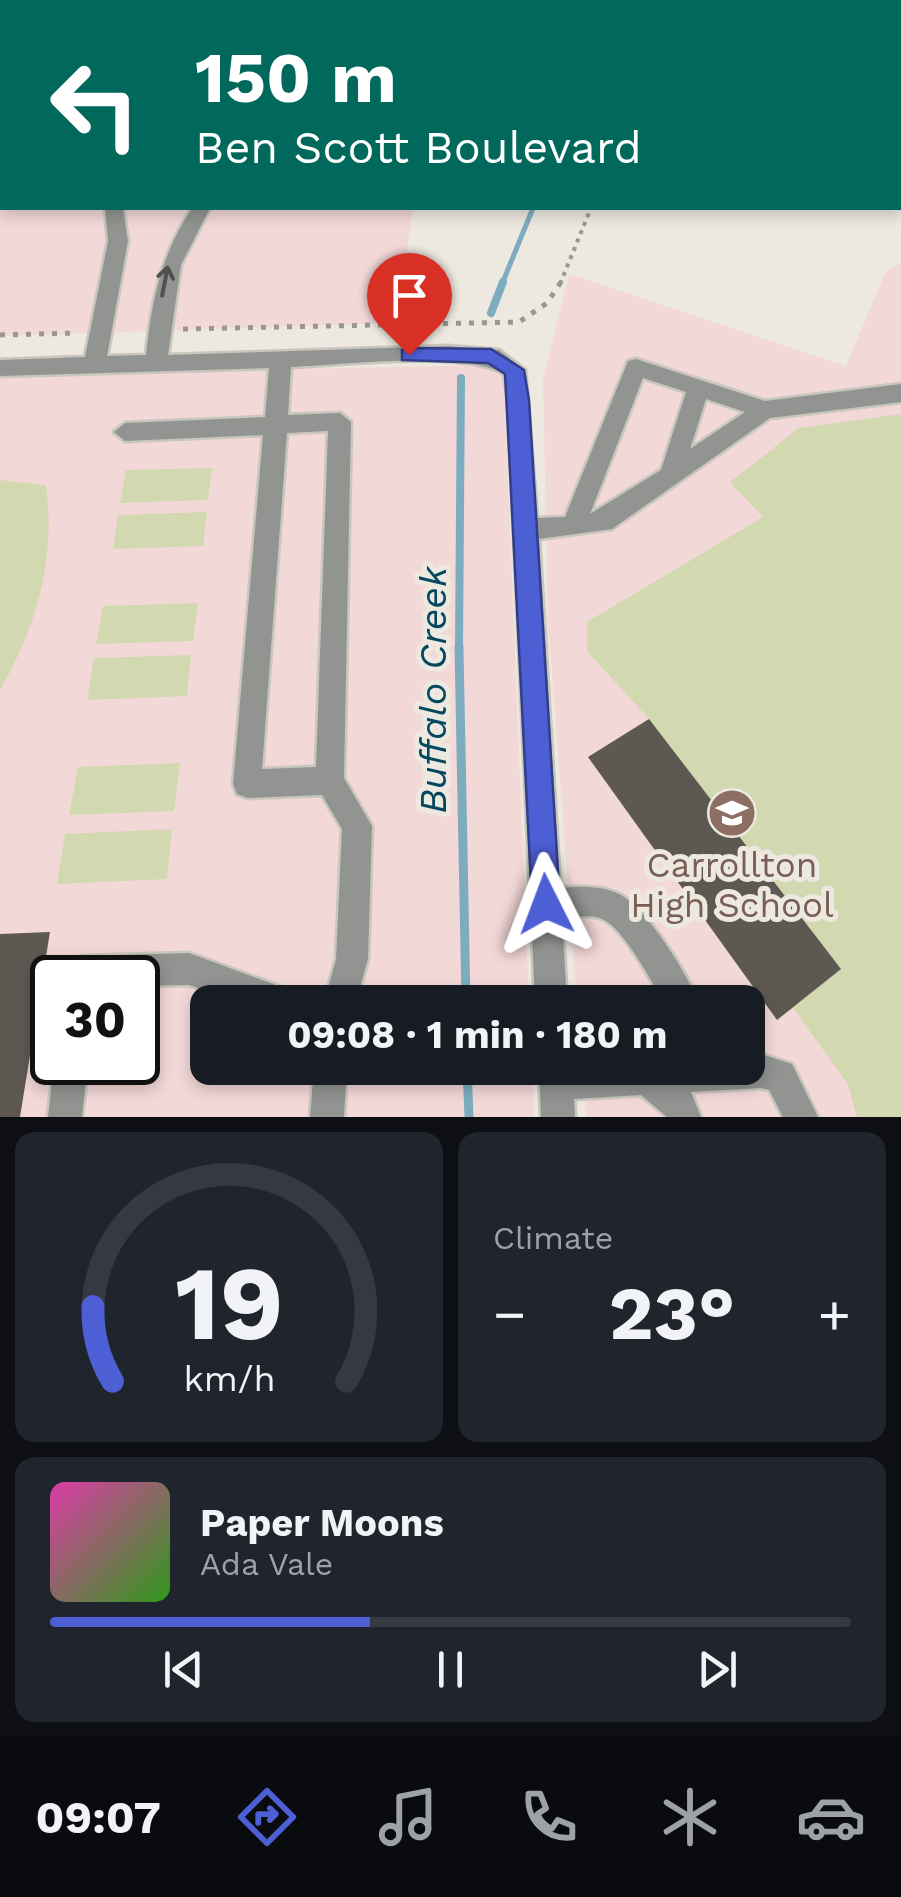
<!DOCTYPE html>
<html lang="en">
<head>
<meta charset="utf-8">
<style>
  :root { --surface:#171b24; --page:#20242c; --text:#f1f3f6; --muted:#9ea1a6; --line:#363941; --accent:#4d5fd5 }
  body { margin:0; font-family:"Work Sans",sans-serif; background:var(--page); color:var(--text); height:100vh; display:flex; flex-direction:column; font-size:38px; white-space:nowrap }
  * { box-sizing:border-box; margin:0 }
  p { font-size:32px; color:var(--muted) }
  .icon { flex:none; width:55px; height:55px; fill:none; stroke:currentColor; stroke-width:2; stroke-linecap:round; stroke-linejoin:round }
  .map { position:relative; height:1117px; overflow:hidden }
  .panel { display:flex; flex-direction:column; gap:15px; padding:15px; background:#0d0f14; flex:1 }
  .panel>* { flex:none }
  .hud { position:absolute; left:0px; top:0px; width:902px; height:210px; box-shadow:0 5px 15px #0003; background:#00695c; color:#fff; overflow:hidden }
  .speed { position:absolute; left:30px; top:955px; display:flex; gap:20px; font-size:50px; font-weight:700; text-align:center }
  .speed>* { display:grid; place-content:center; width:130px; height:130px; border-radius:50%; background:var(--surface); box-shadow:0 5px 15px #0003; line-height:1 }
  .speed .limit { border:5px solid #111; border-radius:15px; background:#fff; color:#111 }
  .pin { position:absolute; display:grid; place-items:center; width:85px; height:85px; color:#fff; margin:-102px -42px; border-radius:50% 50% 50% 0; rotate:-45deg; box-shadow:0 0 10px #0007 }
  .pin .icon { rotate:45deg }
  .me { position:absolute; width:110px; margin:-55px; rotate:357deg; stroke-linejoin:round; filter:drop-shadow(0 0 8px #0008) }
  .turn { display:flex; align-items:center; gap:35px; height:210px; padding:0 30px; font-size:45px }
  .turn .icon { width:130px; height:130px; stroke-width:2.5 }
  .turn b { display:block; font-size:70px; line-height:85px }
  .big { font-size:75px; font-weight:700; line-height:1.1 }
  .panel .widget { flex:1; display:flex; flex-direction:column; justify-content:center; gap:15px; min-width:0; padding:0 35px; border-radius:20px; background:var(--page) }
  .panel .dial { align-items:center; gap:0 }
  .dial svg { height:260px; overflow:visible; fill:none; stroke:var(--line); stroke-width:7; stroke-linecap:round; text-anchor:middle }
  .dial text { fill:var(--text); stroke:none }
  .song { display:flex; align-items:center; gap:30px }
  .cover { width:120px; height:120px; border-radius:15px; background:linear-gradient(135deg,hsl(320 70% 55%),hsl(110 70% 35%)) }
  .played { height:10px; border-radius:5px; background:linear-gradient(90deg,var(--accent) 40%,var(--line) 40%) }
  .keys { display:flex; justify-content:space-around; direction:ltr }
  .heat { display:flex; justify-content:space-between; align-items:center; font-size:55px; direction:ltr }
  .panel .tiles { flex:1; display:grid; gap:15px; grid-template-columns:1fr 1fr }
  .widget:last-child { grid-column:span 2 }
  .trip { position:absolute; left:190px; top:985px; width:575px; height:100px; border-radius:20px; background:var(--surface); box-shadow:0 5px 15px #0003; font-weight:700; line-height:100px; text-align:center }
  .tab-bar { display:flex; height:160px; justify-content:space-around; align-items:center; background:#090b0e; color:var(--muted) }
  .tab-bar .icon { width:70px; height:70px }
  .tab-bar .current { color:var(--accent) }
  .tab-bar b { font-size:45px; color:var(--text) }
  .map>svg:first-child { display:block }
  .education { fill:#f3d8d8; fill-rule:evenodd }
  .green { fill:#d2d8b0 }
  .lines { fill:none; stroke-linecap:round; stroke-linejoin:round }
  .stream-far2 { stroke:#7dacc1; stroke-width:5 }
  .stream-far1 { stroke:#7dacc1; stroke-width:8 }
  .stream { stroke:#7dacc1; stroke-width:9 }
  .building { fill:#5d5952 }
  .minor-casing { stroke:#c9c6be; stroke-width:5 }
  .path-far1 { stroke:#9a9791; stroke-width:4; stroke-dasharray:4 5; stroke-linecap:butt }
  .path { stroke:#9a9791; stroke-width:5; stroke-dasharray:5 8; stroke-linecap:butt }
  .minor { fill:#919491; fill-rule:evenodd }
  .oneway { stroke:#50504e }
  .route { fill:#4d5fd5; stroke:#323e8a; stroke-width:2.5 }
  .labels { text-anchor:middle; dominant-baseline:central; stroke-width:10; stroke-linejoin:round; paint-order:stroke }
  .education-label { font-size:35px; fill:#785e54; stroke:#ede9e0 }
  .water-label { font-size:38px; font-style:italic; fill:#03485e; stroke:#ede9e0 }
</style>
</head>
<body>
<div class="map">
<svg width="901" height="1117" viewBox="0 0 901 1117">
  <rect width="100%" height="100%" fill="#ede9e0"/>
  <g class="education">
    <polygon points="0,0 549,0 2,2 2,208 413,208 396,323 0,336"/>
    <polygon points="901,263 901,1117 586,1117 582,1068 748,1068 748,1002 577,1002 548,623 543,379 569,274 846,366 886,271"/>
    <path d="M489 365 504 378 529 1002H208V1068H532L534 1117H0V375ZM52 978H138V1062H52Z"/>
  </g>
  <g class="green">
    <polygon points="901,414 901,1117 857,1117 848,1084 793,1008 777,1020 588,757 649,719 587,651 587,622 763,517 730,482 799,428"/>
    <polygon points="212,468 208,500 120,503 126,470"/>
    <path d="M0 480 46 485C56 558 37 626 0 690Z"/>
    <polygon points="207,512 203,546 113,549 118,515"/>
    <polygon points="198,603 193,641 96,644 103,606"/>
    <polygon points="191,655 187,696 87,700 94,658"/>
    <polygon points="180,763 174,811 69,815 78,767"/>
    <polygon points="172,829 167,879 57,884 65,834"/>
  </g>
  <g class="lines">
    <polyline class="stream-far2" points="502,284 533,208"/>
    <g class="stream-far1">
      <polyline points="491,313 503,282"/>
      <polyline points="459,649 461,378"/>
    </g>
    <g class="stream">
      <polyline points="459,647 466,1002"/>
      <polyline points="467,1068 469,1117"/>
    </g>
  </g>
  <g class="building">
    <polygon points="649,719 841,969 777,1020 588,757"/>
    <polygon points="50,932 20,1117 0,1117 0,934"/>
  </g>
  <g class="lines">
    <g class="minor-casing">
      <g id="minor">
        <polygon points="301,0 321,0 322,2 303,2"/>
        <path d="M105 208H123L128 241 107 356 146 355C152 299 161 255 192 208H210L181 265 168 355 448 346 499 350 525 370 537 518 565 517 628 361 636 359 765 401 901 384V402L770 418 612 529 539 539 560 888C581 886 602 885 621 895 648 911 688 974 698 1002H664C651 982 624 928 602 919 591 914 574 917 562 918L567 1002H535L508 400 504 374C465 350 342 365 291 367L288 415 340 413 351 422 344 778 372 826 368 959 356 1002H324L336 959 342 829 322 795 247 798 237 794 233 784 263 435 125 441 114 432 125 423 265 417 269 368 0 376V360L85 357 108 241ZM643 378 686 392 661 470 590 514ZM706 399 745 412 690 449ZM328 431 316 767 262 769 287 433Z"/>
        <polygon points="189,953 292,991 297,1002 238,1002 189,985 138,986 138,978 66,978 71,961 82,956"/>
        <polygon points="761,1054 792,1064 818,1117 783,1117 769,1090 761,1088 691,1092 701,1117 667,1117 641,1095 574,1099 575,1117 541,1117 539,1068 748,1068 748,1055"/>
        <polygon points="54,1062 88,1062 82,1117 48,1117"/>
        <polygon points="314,1068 347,1068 344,1117 310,1117"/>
      </g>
    </g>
    <polyline class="path-far1" points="560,284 591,208"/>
    <g class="path">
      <polyline points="183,329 519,322 547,303 561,282"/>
      <polyline points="0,335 77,333"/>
    </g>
    <use href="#minor" class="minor"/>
  </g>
  <defs><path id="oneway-shaft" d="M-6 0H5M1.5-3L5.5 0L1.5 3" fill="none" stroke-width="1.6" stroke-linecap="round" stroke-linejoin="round" transform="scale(2.5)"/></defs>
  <use class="oneway" href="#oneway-shaft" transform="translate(165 281) rotate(-79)"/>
  <polygon class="route" points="409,348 491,349 524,370 529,400 560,904 556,914 546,918 536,914 532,904 505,374 488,363 402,360 402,350"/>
  <defs>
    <g id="school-disc" transform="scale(2.5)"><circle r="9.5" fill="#8d6e63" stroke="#ede9e0"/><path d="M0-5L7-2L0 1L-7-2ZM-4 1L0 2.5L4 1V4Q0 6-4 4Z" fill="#fff"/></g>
  </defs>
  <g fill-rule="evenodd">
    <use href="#school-disc" x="732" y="813"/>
  </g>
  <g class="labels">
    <g class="education-label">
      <text x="732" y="865">Carrollton<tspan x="732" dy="40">High School</tspan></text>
    </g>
    <g class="water-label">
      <text transform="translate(433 690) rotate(-90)">Buffalo Creek</text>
    </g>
  </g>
</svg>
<div class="speed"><div class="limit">30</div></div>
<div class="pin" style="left:409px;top:355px;background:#d93025"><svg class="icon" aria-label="arrive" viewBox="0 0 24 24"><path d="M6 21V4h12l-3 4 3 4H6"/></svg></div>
<svg class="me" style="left:546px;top:904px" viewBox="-20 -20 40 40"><path d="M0-17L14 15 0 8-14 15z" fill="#4d5fd5" stroke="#fff" stroke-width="4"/></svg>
<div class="trip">09:08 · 1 min · 180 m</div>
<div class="hud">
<div class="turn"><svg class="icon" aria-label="left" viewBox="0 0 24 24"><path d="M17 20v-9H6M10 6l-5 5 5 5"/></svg><div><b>150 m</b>Ben Scott Boulevard</div></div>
</div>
</div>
<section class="panel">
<div class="tiles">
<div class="widget dial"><svg viewBox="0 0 100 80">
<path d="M14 69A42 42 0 1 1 86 69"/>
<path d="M14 69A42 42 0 0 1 8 46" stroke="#4d5fd5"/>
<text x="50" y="56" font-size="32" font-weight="700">19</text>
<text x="50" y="72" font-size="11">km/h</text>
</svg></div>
<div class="widget"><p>Climate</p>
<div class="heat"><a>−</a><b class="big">23°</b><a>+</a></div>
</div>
<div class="widget">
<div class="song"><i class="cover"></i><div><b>Paper Moons</b><p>Ada Vale</p></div></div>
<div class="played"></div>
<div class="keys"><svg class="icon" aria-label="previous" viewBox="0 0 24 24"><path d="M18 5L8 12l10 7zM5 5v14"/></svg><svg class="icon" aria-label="pause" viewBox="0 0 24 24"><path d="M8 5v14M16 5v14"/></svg><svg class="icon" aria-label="next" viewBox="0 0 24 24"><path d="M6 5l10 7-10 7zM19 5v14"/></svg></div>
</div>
</div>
</section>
<nav class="tab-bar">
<b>09:07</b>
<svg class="icon current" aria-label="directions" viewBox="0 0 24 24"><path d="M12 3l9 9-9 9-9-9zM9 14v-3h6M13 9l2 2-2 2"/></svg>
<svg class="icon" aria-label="music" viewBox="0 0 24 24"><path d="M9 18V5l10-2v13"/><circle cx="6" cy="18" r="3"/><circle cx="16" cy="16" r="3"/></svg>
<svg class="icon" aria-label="phone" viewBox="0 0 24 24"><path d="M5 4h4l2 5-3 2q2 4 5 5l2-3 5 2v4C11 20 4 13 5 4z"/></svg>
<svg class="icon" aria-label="climate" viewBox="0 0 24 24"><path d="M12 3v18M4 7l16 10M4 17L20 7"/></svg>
<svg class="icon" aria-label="car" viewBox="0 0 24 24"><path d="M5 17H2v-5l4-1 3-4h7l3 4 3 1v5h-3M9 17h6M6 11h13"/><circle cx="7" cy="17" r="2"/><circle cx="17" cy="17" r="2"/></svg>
</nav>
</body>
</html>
